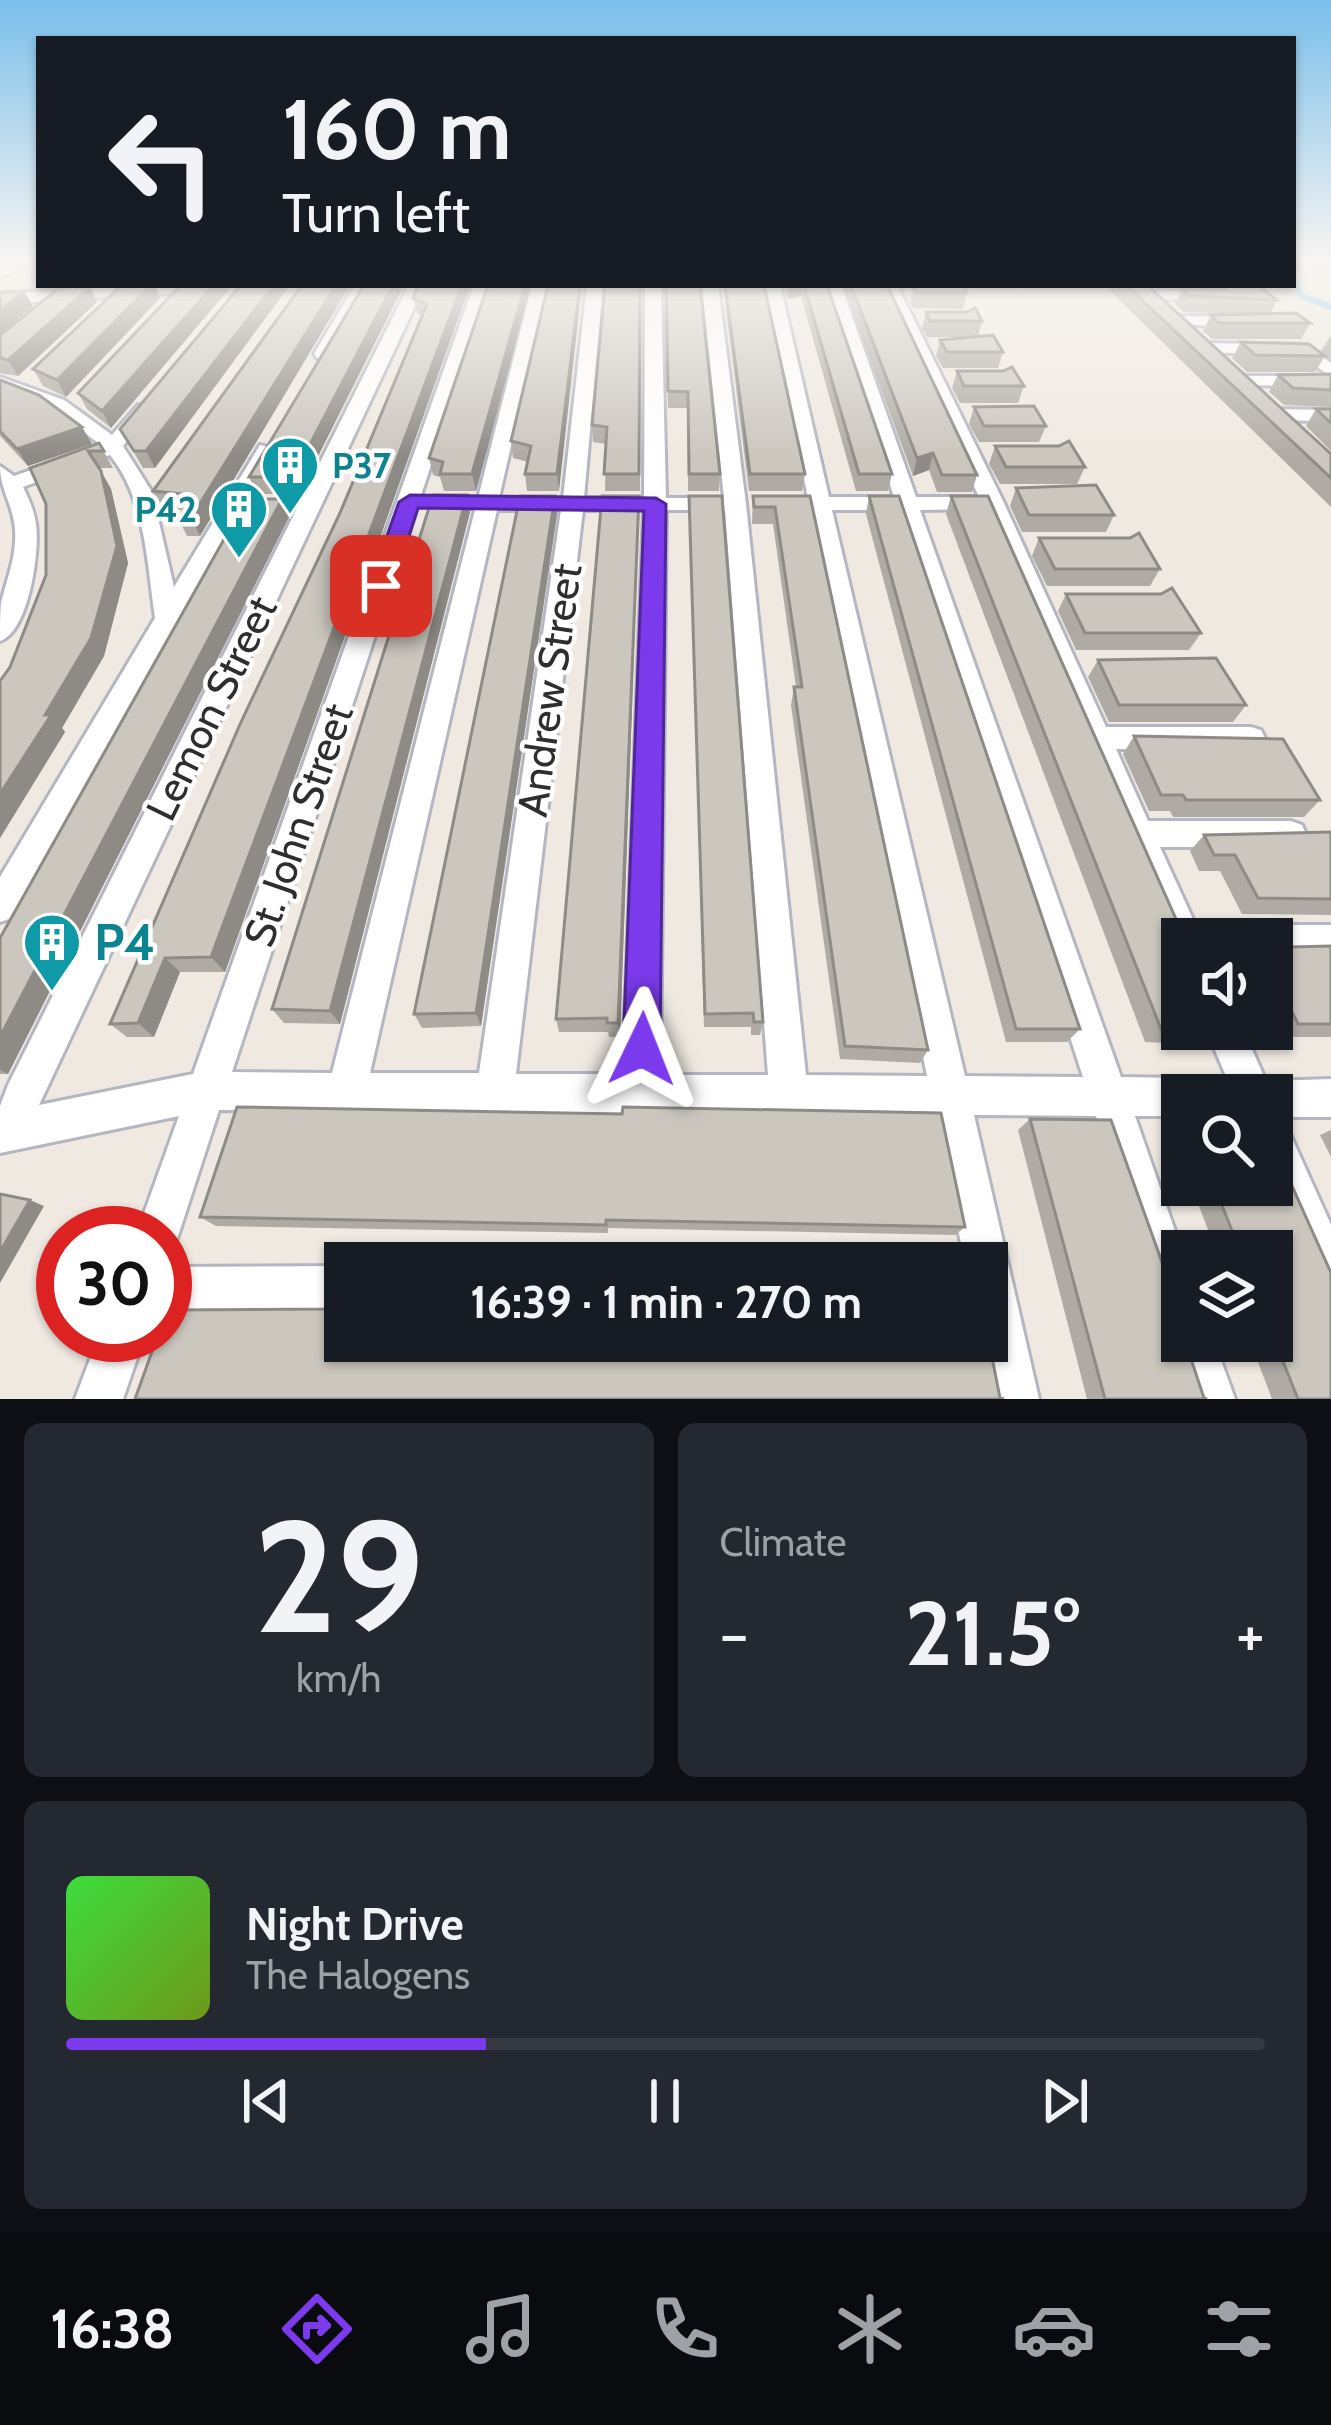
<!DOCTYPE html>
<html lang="en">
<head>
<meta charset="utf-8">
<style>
  :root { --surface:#171b24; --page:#242831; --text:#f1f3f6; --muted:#9ea1a6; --line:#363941; --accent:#7c3aed }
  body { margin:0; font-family:Cabin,sans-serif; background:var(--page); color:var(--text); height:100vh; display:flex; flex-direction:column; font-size:45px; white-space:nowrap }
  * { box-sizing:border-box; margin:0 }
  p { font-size:39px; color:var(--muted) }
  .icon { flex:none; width:66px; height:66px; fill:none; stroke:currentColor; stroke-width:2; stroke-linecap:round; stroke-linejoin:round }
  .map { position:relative; height:1399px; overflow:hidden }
  .details { display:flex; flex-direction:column; gap:24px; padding:24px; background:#0d0f14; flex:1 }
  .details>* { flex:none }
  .guide { position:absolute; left:36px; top:36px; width:1260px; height:252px; border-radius:0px; box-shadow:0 3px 9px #0004; background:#171b24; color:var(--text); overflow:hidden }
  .buttons { position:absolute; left:1161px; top:918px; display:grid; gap:24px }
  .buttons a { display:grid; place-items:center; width:132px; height:132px; border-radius:0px; background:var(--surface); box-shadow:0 3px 9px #0004; font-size:60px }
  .speed { position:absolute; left:36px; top:1206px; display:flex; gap:24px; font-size:60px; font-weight:700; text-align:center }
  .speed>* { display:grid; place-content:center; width:156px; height:156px; border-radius:50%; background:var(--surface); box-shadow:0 3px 9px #0004; line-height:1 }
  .speed .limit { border:18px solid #d22; background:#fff; color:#111 }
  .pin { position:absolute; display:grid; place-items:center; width:102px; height:102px; color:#fff; margin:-51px; border-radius:24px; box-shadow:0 6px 18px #0006 }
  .me { position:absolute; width:132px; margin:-66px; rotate:2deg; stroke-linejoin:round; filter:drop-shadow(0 0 9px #0008) }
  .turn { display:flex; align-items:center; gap:42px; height:252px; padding:0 48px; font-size:54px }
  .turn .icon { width:156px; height:156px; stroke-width:2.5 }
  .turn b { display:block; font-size:84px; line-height:102px }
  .big { font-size:90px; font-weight:800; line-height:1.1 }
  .details .card { flex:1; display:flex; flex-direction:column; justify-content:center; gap:18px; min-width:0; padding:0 42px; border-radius:18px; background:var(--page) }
  .details .dial { align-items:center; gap:0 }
  .dial b { font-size:156px; line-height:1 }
  .song { display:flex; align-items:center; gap:36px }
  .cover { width:144px; height:144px; border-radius:18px; background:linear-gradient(135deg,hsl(120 70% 55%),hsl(80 70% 35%)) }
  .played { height:12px; border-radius:6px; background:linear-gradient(90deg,var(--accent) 35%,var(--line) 35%) }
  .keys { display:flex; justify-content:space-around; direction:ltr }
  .heat { display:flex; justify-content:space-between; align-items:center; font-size:66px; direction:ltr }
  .details .tiles { flex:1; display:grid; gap:24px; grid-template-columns:1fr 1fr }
  .card:last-child { grid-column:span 2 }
  .trip { position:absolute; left:324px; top:1242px; width:684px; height:120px; border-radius:0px; background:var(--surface); box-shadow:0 3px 9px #0004; font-weight:800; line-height:120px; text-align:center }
  .menu { display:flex; height:192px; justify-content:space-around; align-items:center; background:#090b0e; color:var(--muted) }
  .menu .icon { width:84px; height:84px }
  .menu .selected { color:var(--accent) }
  .menu b { font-size:54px; color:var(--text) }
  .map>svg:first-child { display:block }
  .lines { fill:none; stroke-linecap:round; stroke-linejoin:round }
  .stream { stroke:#75cff0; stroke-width:6 }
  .minor-casing { stroke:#b4b7c1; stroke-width:6 }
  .minor { fill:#fff; fill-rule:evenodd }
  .wall { fill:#afaba4 }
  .shaded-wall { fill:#8e8b86 }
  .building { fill:#cbc7bf; stroke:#8e8b86; stroke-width:3 }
  .route { fill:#7c3aed; stroke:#51269a; stroke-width:3 }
  .labels { text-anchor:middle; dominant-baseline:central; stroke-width:9; stroke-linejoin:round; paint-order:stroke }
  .far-culture-label { font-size:36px; font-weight:bold; fill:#0d838f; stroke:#fff; text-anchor:start }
  .street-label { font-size:42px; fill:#2e2e2e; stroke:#fff }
  .near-culture-label { font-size:51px; font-weight:bold; fill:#0d838f; stroke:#fff; text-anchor:start }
</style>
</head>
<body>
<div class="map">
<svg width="1331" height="1399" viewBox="0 0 1331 1399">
  <rect width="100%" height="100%" fill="#efe9e1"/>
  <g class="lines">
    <polyline class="stream" points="1293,279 1302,296 1331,307"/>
    <g class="minor-casing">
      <g id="minor">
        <polygon points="12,262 29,262 0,278 0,268"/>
        <polygon points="150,285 230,285 222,290 0,304 0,294"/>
        <polygon points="355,285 371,285 329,358 317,358 314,354"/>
        <path d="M409 285H425L39 1105 193 1074 474 285H490L232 1072 332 1073 475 510 464 504 478 498 532 285H548L499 498H563L587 285H603L584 498H644L645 285H661L666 498H724L702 285H718L746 504 806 1075 927 1076 811 510 794 504 808 498 764 285H780L829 497H894L825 285H841L916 497H979L881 285H897L1004 503 1106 727H1251L1261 730 1265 738 1261 746 1251 749H1116L1148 821H1291L1302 825 1306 834 1302 843 1291 847H1160L1202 939H1182V954L1173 950 985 509 920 510 1121 1077 1182 1078 1196 1083 1200 1095H1182V1116H1135L1182 1251V1341H1214L1235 1399H1187L1168 1341 1172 1331 1166 1329 1160 1313 1096 1116 974 1115 1039 1399H991L980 1341H987V1263H965L935 1115 219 1110 179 1233 173 1248 165 1251V1233H137L179 1116 0 1153V1106L8 1085ZM497 510H561L479 1073H370ZM583 510H644L623 1074H516ZM666 510H725L768 1075H660ZM832 510H899L1083 1077 965 1076Z"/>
        <polygon points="1149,291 1212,290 1220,295 1212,300 1144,299 1141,296"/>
        <polygon points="1177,316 1241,317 1249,322 1241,327 1171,324 1169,321"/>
        <polygon points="1205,343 1305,345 1331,363 1331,377 1301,355 1199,352 1199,344"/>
        <polygon points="1240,376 1309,376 1318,381 1309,386 1234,385 1231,381"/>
        <path d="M0 377 64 400 112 435 138 405H152V413L123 446 152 492 174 587 260 445 277 449 12 918 0 922V877L155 618C147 565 146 499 110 455L23 487C29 499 34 510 36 524 40 551 29 631 0 641 0 629 0 614 1 603 7 578 17 556 15 529 13 505 0 489 0 466L14 476 101 445 51 408 0 387Z"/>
        <polygon points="1276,409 1331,410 1331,422 1269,419 1269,411"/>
        <polygon points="1272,925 1331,925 1331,957 1272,957 1272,939 1256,939 1260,930"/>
        <polygon points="1206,1029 1243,1029 1266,1081 1331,1079 1331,1117 1272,1117 1272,1095 1234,1095"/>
        <polygon points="1272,1119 1286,1125 1331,1225 1331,1297 1316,1290 1271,1185"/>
        <polygon points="345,1266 345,1310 165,1311 165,1267"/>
        <polygon points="99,1335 145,1335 123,1399 75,1399"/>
      </g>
    </g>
    <use href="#minor" class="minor"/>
  </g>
  <g class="wall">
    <polygon points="122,285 154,285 160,298 66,397 43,386 33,369"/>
    <polygon points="241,285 155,468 143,468 120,429"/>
    <polygon points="302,285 350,285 200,536 187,536 178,518 183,510 162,509 153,491"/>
    <polygon points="364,285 404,285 299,494 257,494 249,477"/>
    <polygon points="470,285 225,972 180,972 154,1037 127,1037 110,1024 340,513 422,316 417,313 413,298"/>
    <polygon points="488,285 531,285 476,491 444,491 440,477 433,475 429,458"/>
    <polygon points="548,285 559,491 527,491 525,474 528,462 513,458 511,441"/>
    <polygon points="640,285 640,491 605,491 606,444 593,442 592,425"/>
    <polygon points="665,285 720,474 719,491 688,491 688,408 668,408"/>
    <polygon points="723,285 764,285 805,474 802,491 749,491"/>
    <polygon points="784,285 827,285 892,474 888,491 856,491 801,296 788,299"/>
    <polygon points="843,285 887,285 977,475 972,492 937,492 929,470 913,476"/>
    <polygon points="1104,285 1147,285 1331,454 1331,507"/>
    <polygon points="1154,285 1258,285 1277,300 1270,314 1310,323 1301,339 1212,339 1203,331 1211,315 1256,314 1183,312 1175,304 1182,289 1221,289 1216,286"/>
    <polygon points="913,287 967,293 963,309 913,308 910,302"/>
    <polygon points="228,290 111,428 87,409 78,393"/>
    <polygon points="97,302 18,376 0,373 0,335"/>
    <polygon points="926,312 982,321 978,337 927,337 922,328"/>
    <polygon points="1331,335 1331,359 1321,351"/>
    <polygon points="940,340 1003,352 998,368 943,368 936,356"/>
    <polygon points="1241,342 1325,356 1315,372 1247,372 1232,358"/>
    <polygon points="957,371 1003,371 1024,386 1018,403 960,403 952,388"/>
    <polygon points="1331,374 1331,407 1284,405 1269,392 1278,375"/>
    <polygon points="0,380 82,427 92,444 28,466 0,436"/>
    <polygon points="974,407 1046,426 1039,442 979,442 969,424"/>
    <polygon points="1316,409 1331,409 1331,451 1306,426"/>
    <polygon points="99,443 113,468 99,468 111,489 128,563 104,656 62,728 65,732 0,838 0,681 10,667 46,575 46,504 30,468"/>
    <polygon points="995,446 1085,467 1077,484 1000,484 989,464"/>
    <polygon points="1016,488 1114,515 1106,532 1022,532 1010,506"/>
    <polygon points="467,495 470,512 340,1024 284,1023 272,1009"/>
    <polygon points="639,496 620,1037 609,1037 608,1032 559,1032 556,1019"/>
    <polygon points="689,496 763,1022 760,1035 751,1035 751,1027 704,1027"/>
    <polygon points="753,496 810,496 928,1050 920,1063 840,1059 791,705 794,687 796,687 773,524 752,524"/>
    <polygon points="869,496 1080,1029 1067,1042 1006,1042 866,514"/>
    <polygon points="951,496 1225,1031 1208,1045 1145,1042 946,514"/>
    <polygon points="282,499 289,517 8,1074 0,1074 0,938 230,528 226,518"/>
    <polygon points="557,514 481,1026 422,1028 414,1014"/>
    <polygon points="1039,538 1130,538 1160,569 1150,586 1047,586 1032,556"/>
    <polygon points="1066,594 1161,594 1201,633 1189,650 1076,650 1058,611"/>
    <polygon points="1098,660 1246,705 1233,722 1109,722 1088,677"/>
    <polygon points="1134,736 1320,800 1304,817 1173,817 1170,811 1149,811 1123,754"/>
    <polygon points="1331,832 1331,915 1242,914 1220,871 1199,871 1190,851 1204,835"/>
    <polygon points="1272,942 1290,947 1331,946 1331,1037 1279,1037 1272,1023"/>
    <polygon points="237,1107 965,1227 955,1235 608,1228 608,1233 216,1226 200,1217"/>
    <polygon points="1030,1119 1182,1341 1204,1398 1207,1399 1087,1399 1018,1130"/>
    <polygon points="1182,1122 1182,1160 1170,1129"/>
    <polygon points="1331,1130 1331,1157 1320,1135"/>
    <polygon points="1288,1177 1331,1399 1272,1399 1250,1341 1272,1341 1272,1251 1216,1251 1191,1185 1272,1185"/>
  </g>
  <g class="shaded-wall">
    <polygon points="151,285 154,285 160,298 66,397 57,380"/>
    <polygon points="214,285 226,285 228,290 111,428 102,411"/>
    <polygon points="274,285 290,285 155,468 146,451"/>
    <polygon points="336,285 350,285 200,536 191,518"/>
    <polygon points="393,285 404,285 299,494 293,477"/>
    <polygon points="462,285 470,285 225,972 211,957"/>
    <polygon points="525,285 531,285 476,491 472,474"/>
    <polygon points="580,285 582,285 559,491 557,474"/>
    <polygon points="789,285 802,285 801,296 788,299"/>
    <polygon points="90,287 97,302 18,376 8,360"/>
    <polygon points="24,291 33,306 0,334 0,311"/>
    <polygon points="82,427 92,444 28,466 17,449"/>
    <polygon points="933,453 929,470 913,476 917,458"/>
    <polygon points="101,471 111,489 128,563 104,656 62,728 65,732 0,838 0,794 45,715"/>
    <polygon points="467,495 470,512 340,1024 330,1011"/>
    <polygon points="555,496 557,514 481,1026 476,1013"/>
    <polygon points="639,496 639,514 620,1037 618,1023"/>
    <polygon points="282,499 289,517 8,1074 0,1070 0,1037"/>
    <polygon points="165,958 180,972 154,1037 138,1023"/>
    <polygon points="30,1200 44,1206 0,1283 0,1252"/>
  </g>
  <g class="building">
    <polygon points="122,285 151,285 57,380 33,369"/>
    <polygon points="181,285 214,285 102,411 78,393"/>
    <polygon points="241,285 274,285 146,451 134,451 120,429"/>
    <polygon points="302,285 336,285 191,518 178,518 193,495 153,491"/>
    <polygon points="364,285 393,285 293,477 249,477"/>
    <polygon points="418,285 462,285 211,957 165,958 138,1023 110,1024 241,722 340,513 427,304 413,298"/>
    <polygon points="488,285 525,285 472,474 440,474 443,462 429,458"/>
    <polygon points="548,285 580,285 557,474 525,474 531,446 511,441"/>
    <polygon points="605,285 640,285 639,474 604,474 607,427 592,425"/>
    <polygon points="666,285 700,285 720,474 689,474 688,392 668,391"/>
    <polygon points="725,285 764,285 805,474 750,474"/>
    <polygon points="804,285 827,285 892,474 859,474"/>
    <polygon points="851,285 887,285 977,475 942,475 933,453 917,458"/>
    <polygon points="963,285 967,293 916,293 913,287"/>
    <polygon points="1126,285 1147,285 1331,454 1331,478"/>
    <polygon points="1229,285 1258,285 1277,300 1190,296 1182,289 1226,289"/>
    <polygon points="90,287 8,360 0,358 0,335 59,288"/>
    <polygon points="24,291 0,311 0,292"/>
    <polygon points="975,308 982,321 930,321 926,312 967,312"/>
    <polygon points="1296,313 1310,323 1219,323 1211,315"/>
    <polygon points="993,335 1003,352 947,352 940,340"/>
    <polygon points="1241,342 1309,344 1325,356 1255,355"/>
    <polygon points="1012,367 1024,386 964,386 957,371 1003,371"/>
    <polygon points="1331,374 1331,390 1293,388 1278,375"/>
    <polygon points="0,380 39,395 82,427 17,449 0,431"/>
    <polygon points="1034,406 1046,426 984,426 974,407"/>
    <polygon points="1316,409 1331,409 1331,423"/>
    <polygon points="1069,441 1085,467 1006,467 995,446 1059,446"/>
    <polygon points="99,443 104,451 88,451 101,471 117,546 91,638 45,715 51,715 0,794 0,681 10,667 46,575 46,504 30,468"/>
    <polygon points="1096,485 1114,515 1029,515 1016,488"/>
    <polygon points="433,495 467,495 330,1011 272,1009"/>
    <polygon points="520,496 555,496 476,1013 414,1014"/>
    <polygon points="602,496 639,496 618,1023 607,1023 607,1018 556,1019"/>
    <polygon points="689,496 722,496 763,1022 754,1022 753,1013 705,1014"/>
    <polygon points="753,496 810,496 928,1050 845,1046 794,687 802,687 775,507 754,507"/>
    <polygon points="869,496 899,496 1080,1029 1016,1029"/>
    <polygon points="951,496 988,496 1184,937 1192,939 1182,939 1182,1029 1224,1029 1225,1031 1161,1029"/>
    <polygon points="237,499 282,499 0,1037 0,938 236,518 226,518"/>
    <polygon points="1139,533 1160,569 1055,569 1039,538 1130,538"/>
    <polygon points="1172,588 1201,633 1085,633 1066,594 1161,594"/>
    <polygon points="1216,658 1246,705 1119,705 1098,660"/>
    <polygon points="1134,736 1283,739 1320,800 1186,800 1183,795 1161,795"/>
    <polygon points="1331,832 1331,899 1258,898 1235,855 1214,855 1204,835"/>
    <polygon points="1272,942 1285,942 1290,947 1331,946 1331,1024 1298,1024 1272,971"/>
    <polygon points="237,1107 622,1114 623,1107 941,1113 965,1227 606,1220 606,1225 200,1217"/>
    <polygon points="1272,1117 1278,1117 1288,1139 1288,1177 1331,1273 1331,1399 1298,1399 1272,1334 1272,1251 1240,1251 1214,1185 1272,1185"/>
    <polygon points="1030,1119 1111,1120 1182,1318 1182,1341 1185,1341 1204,1398 1207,1399 1105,1399"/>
    <polygon points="0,1194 30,1200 0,1252"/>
    <polygon points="337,1293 345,1293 345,1341 987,1341 987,1299 989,1299 995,1332 988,1337 1000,1398 1004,1399 135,1399 158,1335 165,1335 165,1316 167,1310 333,1309"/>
  </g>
  <linearGradient id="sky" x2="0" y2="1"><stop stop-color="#7abfeb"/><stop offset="0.57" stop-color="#f8f5f2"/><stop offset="1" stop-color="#f8f5f2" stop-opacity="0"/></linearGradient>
  <rect width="1331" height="457" fill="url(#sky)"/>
  <polygon class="route" points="410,495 656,498 666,504 660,1049 655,1062 642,1068 628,1062 623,1049 644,511 418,508 393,586 389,592 372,592 369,586 399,502"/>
  <defs>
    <g id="building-pin" transform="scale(3)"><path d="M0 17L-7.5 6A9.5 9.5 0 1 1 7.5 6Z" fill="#0f9aa8" stroke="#fff"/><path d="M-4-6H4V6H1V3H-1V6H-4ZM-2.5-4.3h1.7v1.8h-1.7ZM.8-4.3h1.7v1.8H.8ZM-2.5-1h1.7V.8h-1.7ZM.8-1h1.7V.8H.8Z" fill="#fff"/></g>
  </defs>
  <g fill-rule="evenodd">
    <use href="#building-pin" x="290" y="465"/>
    <use href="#building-pin" x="239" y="509"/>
    <use href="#building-pin" x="52" y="942"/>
  </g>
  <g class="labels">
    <g class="far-culture-label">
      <text x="332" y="465">P37</text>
      <text x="197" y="509" text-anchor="end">P42</text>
    </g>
    <g class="street-label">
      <text transform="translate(549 690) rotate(-82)">Andrew Street</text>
      <text transform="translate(211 708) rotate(-64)">Lemon Street</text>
      <text transform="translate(298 825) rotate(-71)">St. John Street</text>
    </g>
    <g class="near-culture-label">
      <text x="94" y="942">P4</text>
    </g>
  </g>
</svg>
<div class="buttons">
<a><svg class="icon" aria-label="sound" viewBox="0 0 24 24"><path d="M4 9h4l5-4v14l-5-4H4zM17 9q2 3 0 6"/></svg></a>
<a><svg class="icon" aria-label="search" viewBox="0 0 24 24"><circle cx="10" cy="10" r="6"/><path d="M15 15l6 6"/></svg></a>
<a><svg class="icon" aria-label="layers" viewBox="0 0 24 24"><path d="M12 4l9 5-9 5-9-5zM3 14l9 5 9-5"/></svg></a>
</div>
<div class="speed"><div class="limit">30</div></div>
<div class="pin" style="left:381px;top:586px;background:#d93025"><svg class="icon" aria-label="arrive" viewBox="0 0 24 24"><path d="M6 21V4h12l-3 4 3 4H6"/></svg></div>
<svg class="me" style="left:642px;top:1049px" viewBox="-20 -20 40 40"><path d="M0-17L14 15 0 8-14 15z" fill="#7c3aed" stroke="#fff" stroke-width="4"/></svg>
<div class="trip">16:39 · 1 min · 270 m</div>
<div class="guide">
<div class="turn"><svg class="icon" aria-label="left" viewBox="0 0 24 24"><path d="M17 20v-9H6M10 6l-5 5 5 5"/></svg><div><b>160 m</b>Turn left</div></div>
</div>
</div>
<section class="details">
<div class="tiles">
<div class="card dial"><b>29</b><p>km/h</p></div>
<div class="card"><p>Climate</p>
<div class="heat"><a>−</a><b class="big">21.5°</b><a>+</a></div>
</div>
<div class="card">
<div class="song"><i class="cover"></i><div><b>Night Drive</b><p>The Halogens</p></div></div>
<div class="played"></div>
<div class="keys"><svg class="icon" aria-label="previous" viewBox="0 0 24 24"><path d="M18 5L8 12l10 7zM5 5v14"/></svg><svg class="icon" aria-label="pause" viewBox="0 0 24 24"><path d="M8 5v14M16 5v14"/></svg><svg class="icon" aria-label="next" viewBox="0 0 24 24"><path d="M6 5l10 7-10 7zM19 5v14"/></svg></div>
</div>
</div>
</section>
<nav class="menu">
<b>16:38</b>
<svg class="icon selected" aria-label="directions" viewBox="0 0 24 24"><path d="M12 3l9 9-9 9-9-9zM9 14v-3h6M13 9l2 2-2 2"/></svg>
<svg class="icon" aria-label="music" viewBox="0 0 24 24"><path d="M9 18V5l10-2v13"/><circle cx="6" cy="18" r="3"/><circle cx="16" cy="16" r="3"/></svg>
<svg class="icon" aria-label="phone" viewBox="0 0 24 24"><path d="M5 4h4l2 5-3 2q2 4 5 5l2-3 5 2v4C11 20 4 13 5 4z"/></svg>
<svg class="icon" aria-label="climate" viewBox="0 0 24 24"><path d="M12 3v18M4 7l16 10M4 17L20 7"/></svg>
<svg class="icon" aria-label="car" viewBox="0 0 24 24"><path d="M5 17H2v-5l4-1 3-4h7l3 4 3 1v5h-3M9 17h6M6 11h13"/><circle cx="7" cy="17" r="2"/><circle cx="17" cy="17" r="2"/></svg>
<svg class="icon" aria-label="filters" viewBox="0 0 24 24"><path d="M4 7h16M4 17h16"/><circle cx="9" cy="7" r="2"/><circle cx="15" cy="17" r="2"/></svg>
</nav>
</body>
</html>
